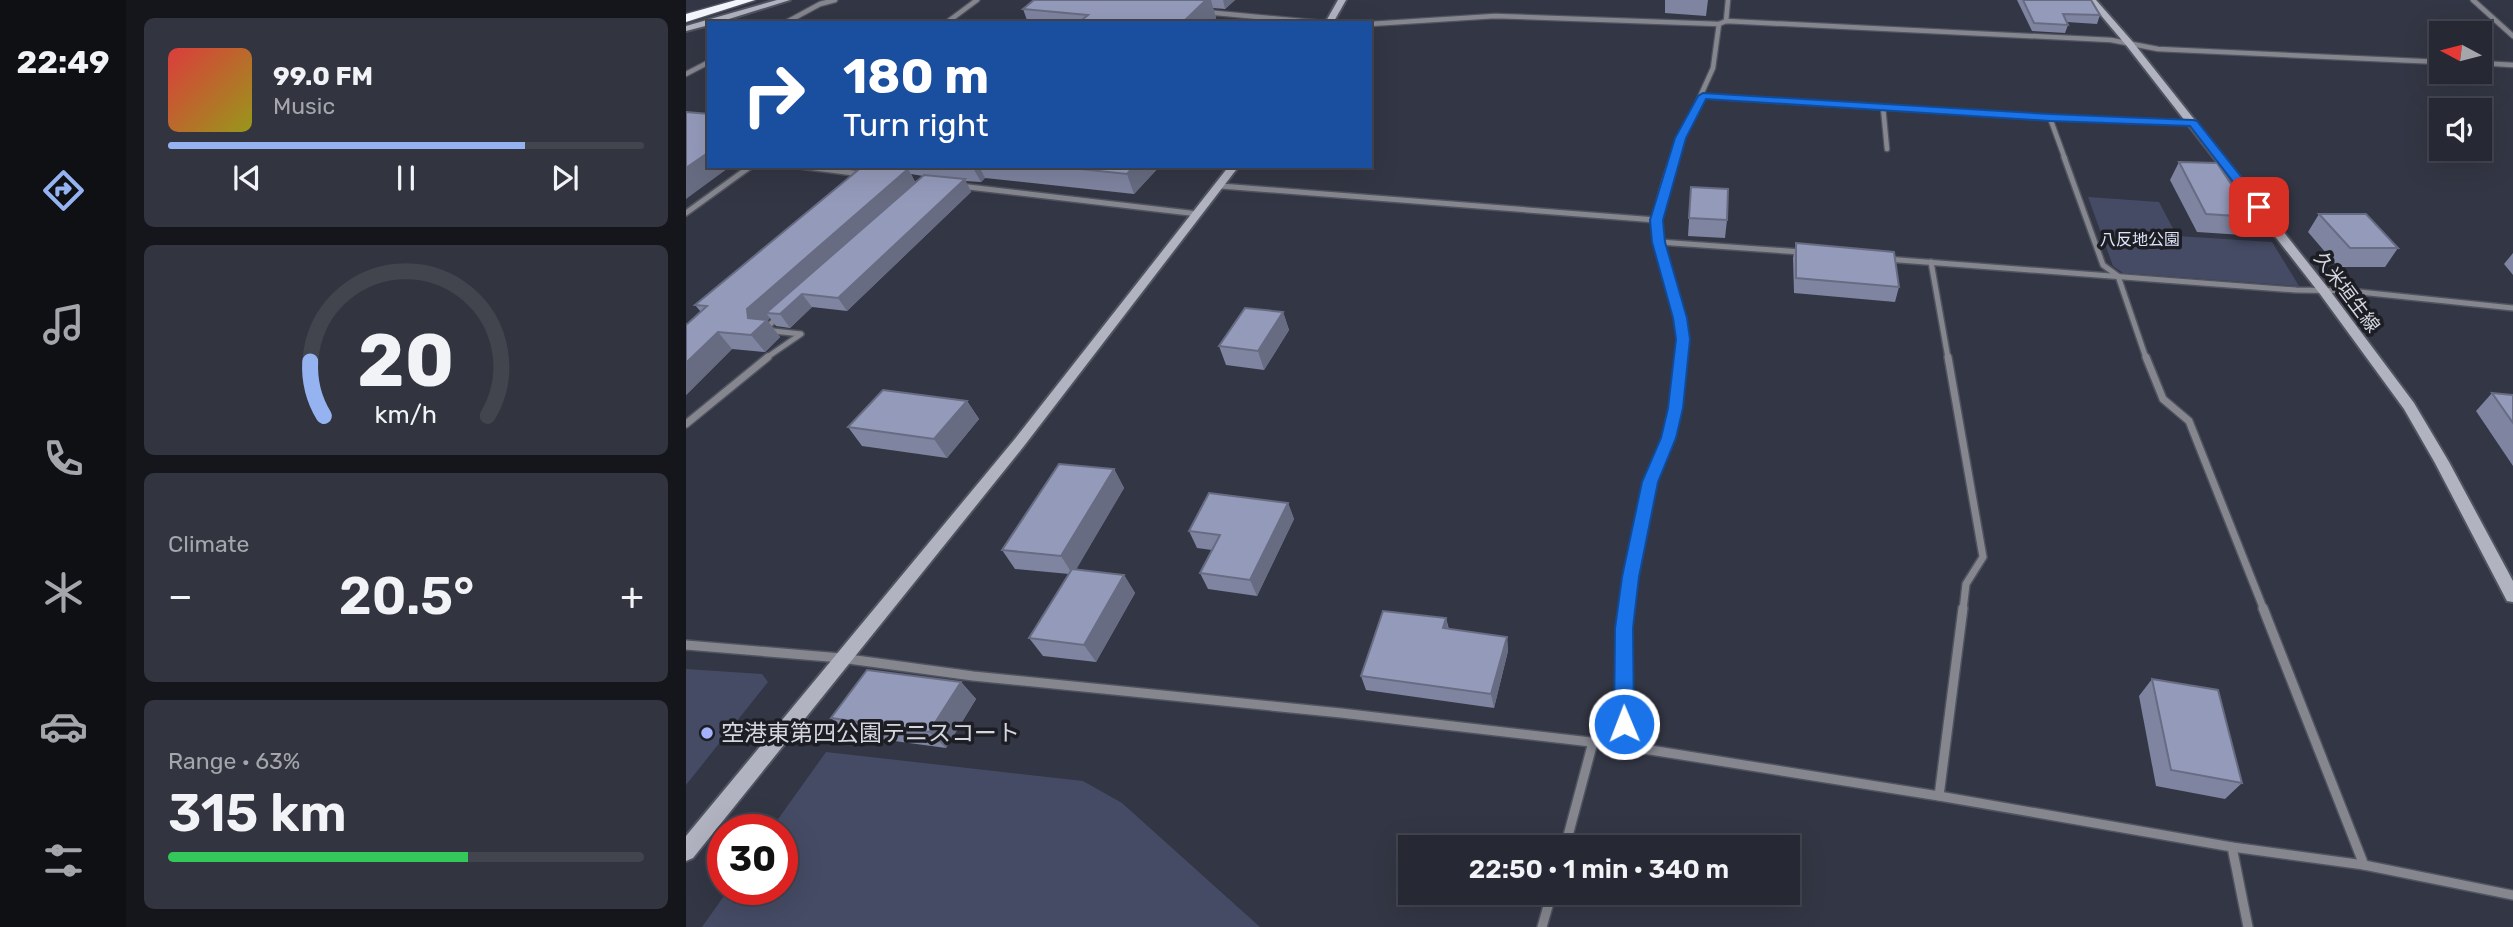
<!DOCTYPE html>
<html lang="en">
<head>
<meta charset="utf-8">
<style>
  :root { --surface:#262833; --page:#32343f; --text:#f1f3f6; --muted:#a4a6ac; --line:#42444e; --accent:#95b2f1 }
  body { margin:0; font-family:Rubik,"Noto Sans JP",sans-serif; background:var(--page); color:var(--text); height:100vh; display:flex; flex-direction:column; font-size:26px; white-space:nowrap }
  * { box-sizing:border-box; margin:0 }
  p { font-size:23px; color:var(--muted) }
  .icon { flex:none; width:38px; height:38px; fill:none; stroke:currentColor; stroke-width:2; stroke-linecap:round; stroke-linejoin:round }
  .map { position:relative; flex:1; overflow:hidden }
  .side { display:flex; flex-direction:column; gap:18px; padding:18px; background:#15161c; width:560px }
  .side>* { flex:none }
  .banner { position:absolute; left:21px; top:21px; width:665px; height:147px; border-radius:0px; box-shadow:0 7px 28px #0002,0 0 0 2px var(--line); background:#1a4fa0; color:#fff; overflow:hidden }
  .needle { width:46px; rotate:277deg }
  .controls { position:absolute; left:1743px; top:21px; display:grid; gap:14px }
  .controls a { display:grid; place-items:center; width:63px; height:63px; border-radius:0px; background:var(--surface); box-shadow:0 7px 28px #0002,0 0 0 2px var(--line); font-size:35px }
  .speed { position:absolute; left:21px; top:814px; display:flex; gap:14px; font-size:35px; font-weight:700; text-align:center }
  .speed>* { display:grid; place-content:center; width:91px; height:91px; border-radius:50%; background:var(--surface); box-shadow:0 7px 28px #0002,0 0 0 2px var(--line); line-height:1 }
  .speed .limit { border:10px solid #d22; background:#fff; color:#111 }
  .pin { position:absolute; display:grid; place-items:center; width:60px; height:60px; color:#fff; margin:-30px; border-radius:14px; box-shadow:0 4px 10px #0006 }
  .me { position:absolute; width:77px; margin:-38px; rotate:359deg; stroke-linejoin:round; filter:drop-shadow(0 0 5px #0008) }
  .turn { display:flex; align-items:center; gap:24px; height:147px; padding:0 21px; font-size:32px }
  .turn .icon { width:91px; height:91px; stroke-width:2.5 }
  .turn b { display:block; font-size:49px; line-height:60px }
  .big { font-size:52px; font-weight:600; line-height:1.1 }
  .side .widget { flex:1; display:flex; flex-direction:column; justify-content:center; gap:10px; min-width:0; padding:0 24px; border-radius:10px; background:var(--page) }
  .side .dial { align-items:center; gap:0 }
  .dial svg { height:182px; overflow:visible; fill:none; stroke:var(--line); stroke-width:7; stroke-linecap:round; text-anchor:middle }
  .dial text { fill:var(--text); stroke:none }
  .song { display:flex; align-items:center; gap:21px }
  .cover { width:84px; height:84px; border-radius:10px; background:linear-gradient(135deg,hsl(0 70% 55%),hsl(60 70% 35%)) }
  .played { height:7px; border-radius:4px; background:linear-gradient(90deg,var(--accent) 75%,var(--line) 75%) }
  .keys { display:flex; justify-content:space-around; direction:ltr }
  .heat { display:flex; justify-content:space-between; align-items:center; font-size:38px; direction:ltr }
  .charge { height:10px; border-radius:5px; background:linear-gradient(90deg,#34c759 63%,var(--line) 0) }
  .trip { position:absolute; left:712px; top:835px; width:402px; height:70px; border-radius:0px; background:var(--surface); box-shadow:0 7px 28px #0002,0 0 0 2px var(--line); font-weight:600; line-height:70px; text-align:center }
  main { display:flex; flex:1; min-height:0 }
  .dock { display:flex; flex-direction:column; width:126px; justify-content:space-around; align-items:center; background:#0f1014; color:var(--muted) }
  .dock .icon { width:49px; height:49px }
  .dock .active { color:var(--accent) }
  .dock b { font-size:32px; color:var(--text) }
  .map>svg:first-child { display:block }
  .green { fill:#464b65 }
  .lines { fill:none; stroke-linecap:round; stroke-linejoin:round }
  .street-far3-casing { stroke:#505360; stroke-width:7 }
  .street-far2-casing { stroke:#505360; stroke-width:8 }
  .street-far1-casing { stroke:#505360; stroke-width:10 }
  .street-casing { stroke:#505360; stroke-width:12 }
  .secondary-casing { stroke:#505360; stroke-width:4 }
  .highway-casing { stroke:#505360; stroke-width:3 }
  .street-far3 { stroke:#85868e; stroke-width:4.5 }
  .street-far2 { stroke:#85868e; stroke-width:5 }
  .street-far1 { stroke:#85868e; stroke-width:7 }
  .street { stroke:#85868e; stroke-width:9 }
  .secondary { fill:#b1b3c0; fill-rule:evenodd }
  .highway { fill:#f4f6fe; fill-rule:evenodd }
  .wall { fill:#7f84a0; fill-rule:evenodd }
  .shaded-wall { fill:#686c82 }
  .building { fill:#949aba; stroke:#686c82; stroke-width:2 }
  .route { fill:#1a73e8; stroke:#114b97; stroke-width:2 }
  .poi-dot { fill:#a4b2fc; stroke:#1c1e24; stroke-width:2.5 }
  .labels { text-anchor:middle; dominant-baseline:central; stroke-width:7; stroke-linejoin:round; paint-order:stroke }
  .far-park-label { font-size:16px; fill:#dee3f9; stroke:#1c1e24 }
  .street-label { font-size:19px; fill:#d4d6e0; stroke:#1c1e24 }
  .near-poi-label { font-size:23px; fill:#d4d6e0; stroke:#1c1e24; text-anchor:start }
</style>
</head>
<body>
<main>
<nav class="dock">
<b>22:49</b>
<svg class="icon active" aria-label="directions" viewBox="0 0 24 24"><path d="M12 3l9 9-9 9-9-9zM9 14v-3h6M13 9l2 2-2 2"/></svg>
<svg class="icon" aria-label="music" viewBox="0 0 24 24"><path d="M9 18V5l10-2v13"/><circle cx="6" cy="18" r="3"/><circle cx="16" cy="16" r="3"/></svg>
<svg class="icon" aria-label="phone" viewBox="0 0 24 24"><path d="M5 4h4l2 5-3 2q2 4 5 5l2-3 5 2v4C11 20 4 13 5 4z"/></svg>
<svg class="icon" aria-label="climate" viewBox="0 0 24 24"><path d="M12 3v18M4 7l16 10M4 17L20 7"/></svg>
<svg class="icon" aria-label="car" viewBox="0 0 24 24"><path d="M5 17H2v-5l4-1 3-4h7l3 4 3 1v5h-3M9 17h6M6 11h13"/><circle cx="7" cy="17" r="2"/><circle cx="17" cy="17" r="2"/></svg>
<svg class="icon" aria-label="filters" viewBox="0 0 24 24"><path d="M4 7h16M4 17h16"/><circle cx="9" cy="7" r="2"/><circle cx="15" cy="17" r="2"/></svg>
</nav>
<section class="side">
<div class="widget">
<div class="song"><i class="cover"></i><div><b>99.0 FM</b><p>Music</p></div></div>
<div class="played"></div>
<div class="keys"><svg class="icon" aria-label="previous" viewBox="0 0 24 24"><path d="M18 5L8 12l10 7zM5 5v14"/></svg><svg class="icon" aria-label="pause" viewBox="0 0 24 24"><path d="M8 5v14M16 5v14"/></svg><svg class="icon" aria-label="next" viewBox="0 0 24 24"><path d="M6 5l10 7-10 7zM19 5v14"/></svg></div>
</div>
<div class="widget dial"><svg viewBox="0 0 100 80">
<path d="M14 69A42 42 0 1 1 86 69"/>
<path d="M14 69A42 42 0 0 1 8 45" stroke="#95b2f1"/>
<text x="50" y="56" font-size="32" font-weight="700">20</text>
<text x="50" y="72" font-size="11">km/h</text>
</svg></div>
<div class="widget"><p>Climate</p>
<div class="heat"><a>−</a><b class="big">20.5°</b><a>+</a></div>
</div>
<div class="widget"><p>Range · 63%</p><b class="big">315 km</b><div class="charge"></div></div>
</section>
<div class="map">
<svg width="1827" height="927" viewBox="0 0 1827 927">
  <rect width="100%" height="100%" fill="#333644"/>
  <g class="green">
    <polygon points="1402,197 1473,202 1491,236 1586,242 1613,286 1437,273 1427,266"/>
    <polygon points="0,669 76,674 82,682 0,785"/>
    <polygon points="140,752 397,781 436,803 574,927 16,927 43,889 96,889 96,830 85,829"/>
  </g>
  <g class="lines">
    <g class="street-far3-casing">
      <g id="street-far3">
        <polyline points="1787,0 1827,36"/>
        <polyline points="519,12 637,23"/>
        <polyline points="1040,21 1042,0"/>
        <polyline points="99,23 134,4 149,0"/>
        <polyline points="260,23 291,0"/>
        <polyline points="684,24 809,16 1033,24 1040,21 1425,40 1472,49 1755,62"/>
        <polyline points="1794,63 1827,65"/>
        <polyline points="0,74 23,62"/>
        <polyline points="1017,96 1364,118 1507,123"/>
        <polyline points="1197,107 1201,149"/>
        <polyline points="1364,118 1379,159"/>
        <polyline points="986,159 1027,68 1033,24"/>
      </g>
    </g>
    <g class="street-far2-casing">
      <g id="street-far2">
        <path d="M987 157C978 182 968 210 971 237 976 282 999 309 995 358"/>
        <polyline points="1378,157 1417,265 1432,276 1460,358"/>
        <polyline points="114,166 175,174"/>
        <polyline points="274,186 512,214"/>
        <polyline points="535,186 970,220"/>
        <polyline points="0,213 65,166"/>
        <polyline points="973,242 1115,252"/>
        <polyline points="1200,259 1610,290 1664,291 1827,308"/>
        <polyline points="1245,262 1262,358"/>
        <polyline points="80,358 115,334 78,330 92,317"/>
      </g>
    </g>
    <g class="street-far1-casing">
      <g id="street-far1">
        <polyline points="1262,357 1297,557 1280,584 1277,610"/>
        <polyline points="1460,357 1477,399 1503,421 1578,610"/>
        <polyline points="0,424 82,357"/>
        <polyline points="941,610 955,519 985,427 995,357"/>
      </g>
    </g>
    <g class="street-casing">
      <g id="street">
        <polyline points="1577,608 1678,865"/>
        <polyline points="0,645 155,658 287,676 655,713 939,746 1253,796 1546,847 1678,865 1827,895"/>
        <polyline points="939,746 942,608"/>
        <polyline points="1253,796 1277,608"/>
        <polyline points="879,847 907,742"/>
        <polyline points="1546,847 1562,927"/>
        <polyline points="856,927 866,892"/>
      </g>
    </g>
    <g class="secondary-casing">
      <g id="secondary">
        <polygon points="91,0 104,0 30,23 23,23 23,25 0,31 0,26"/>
        <polygon points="652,0 660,0 647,23 639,23"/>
        <polygon points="1402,0 1410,0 1446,41 1642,288 1728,403 1763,462 1827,581 1827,602 1821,601 1749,463 1718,409 1634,294 1440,45"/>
        <polygon points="543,166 553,166 338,446 7,858 0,861 0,836 328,440"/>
      </g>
    </g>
    <g class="highway-casing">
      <polygon id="highway" points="50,0 69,0 0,22 0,14"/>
    </g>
    <use href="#street-far3" class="street-far3"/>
    <use href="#street-far2" class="street-far2"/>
    <use href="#street-far1" class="street-far1"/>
    <use href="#street" class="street"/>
    <use href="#secondary" class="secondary"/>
    <use href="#highway" class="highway"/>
  </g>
  <g class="wall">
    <polygon points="348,0 549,0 539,9 527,8 530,18 525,23 342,23 337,9"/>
    <polygon points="979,0 1022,0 1020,16 979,13"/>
    <polygon points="1331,0 1405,0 1414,15 1411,24 1381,22 1382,25 1379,33 1346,31"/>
    <polygon points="1493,162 1567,217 1557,235 1511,232 1484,180"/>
    <path d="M177 166H474L448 194 299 178 295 182 279 181 285 192 161 311 126 307 104 328 90 326 84 318 81 320 94 337 79 352 46 349 0 395V325L15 312 9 305ZM225 174 237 176 229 182Z"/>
    <polygon points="1005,187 1041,220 1039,238 1002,236"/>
    <polygon points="1633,214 1712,248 1699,267 1652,267 1622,232"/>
    <polygon points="1110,243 1213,287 1209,302 1108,293 1107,258"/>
    <polygon points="1827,253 1827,275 1818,264"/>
    <polygon points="597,312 603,330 578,370 540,365 533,346"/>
    <polygon points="1806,393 1827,395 1827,466 1790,411"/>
    <polygon points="281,401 293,419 261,458 176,446 162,427"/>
    <polygon points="428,469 438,488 390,569 438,575 449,593 410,662 357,656 343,638 383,574 329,569 316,550"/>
    <polygon points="602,503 608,519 571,596 522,589 514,573 526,550 511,548 503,531"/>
    <polygon points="760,618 763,629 821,637 822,651 808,708 680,690 675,676"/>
    <polygon points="1466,679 1556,783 1539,799 1470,786 1453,696"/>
    <polygon points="275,682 290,699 260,748 164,735 145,718"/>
  </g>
  <g class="shaded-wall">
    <polygon points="520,0 525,0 530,18 525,23 496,23"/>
    <polygon points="537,0 549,0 539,9"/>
    <polygon points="23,152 23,166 45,166 0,199 0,168"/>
    <polygon points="286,166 293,166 299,178 295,182"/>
    <polygon points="448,166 474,166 448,194 441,174"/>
    <polygon points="222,169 231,185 80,313 84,318 81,320 94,337 79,352 65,335 61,309"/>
    <polygon points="279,179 285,192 161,311 152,298"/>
    <polygon points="116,294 126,307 104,328 94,314"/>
    <polygon points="597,312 603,330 578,370 572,351"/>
    <polygon points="32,332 46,349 0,395 0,363"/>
    <polygon points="281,401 293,419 261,458 248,439"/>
    <polygon points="428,469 438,488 387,575 375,556"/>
    <polygon points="602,503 608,519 571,596 564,580"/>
    <polygon points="438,575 449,593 410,662 398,645"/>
    <polygon points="760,618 763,633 757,628"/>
    <polygon points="821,637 822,651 808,708 805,694"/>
    <polygon points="275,682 290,699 260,748 243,732"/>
  </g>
  <g class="building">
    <polygon points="348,0 520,0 496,23 392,23 402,15 337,9"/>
    <polygon points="1337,0 1405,0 1414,15 1377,14 1382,25 1348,23"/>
    <polygon points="0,112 23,114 23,152 0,168"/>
    <polygon points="1493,162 1531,163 1567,217 1520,214"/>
    <polygon points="177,166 196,166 222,169 61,309 62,318 81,320 65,335 32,332 0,363 0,325 21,306 9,305"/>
    <polygon points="366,166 448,166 441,174"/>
    <polygon points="238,175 279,179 152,298 116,294 94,314 80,313"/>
    <polygon points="1005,187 1042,189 1041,220 1003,218"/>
    <polygon points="1633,214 1680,214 1712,248 1664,248"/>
    <polygon points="1110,243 1208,252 1213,287 1110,278"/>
    <polygon points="559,308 597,312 572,351 533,346"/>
    <polygon points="197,390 281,401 248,439 162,427"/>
    <polygon points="1806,393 1827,395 1827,423"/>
    <polygon points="373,464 428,469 375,556 316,550"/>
    <polygon points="523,493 602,503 564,580 514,573 534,535 503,531"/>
    <polygon points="386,569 438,575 398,645 343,638"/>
    <polygon points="697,611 760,618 757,628 821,637 805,694 675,676"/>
    <polygon points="181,670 275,682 243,732 145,718"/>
    <polygon points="1466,679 1532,690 1556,783 1485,770"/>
  </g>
  <polygon class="route" points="1017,93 1364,114 1507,120 1511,121 1579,207 1568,209 1504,126 1364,121 1020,99 1000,138 977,220 979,242 1001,318 1004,339 997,408 990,438 972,482 953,577 947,628 948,724 945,731 938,733 931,731 928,724 929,628 936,577 956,482 975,438 982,408 990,339 987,318 966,242 964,220 989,138 1012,96"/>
  <circle class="poi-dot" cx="21" cy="733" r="7"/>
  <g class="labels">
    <g class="far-park-label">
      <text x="1454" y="239">八反地公園</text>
    </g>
    <g class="street-label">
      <text transform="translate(1661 292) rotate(53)">久米垣生線</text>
    </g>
    <g class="near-poi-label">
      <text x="35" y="733">空港東第四公園テニスコート</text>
    </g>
  </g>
</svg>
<div class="controls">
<a><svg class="needle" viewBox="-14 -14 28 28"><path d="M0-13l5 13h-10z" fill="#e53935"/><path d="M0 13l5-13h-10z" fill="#a4a6ac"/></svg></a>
<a><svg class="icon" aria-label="sound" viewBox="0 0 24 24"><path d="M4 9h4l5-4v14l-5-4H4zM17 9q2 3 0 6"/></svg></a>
</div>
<div class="speed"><div class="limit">30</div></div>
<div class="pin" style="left:1573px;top:207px;background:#d93025"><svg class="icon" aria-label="arrive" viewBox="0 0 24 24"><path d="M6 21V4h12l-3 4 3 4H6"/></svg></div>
<svg class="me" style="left:938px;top:724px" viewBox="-20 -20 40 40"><circle r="17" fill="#1a73e8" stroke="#fff" stroke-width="3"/><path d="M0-11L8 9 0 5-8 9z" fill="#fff"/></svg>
<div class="trip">22:50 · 1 min · 340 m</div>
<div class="banner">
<div class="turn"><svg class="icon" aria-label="right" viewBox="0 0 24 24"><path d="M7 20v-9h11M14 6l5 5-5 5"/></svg><div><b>180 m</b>Turn right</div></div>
</div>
</div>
</main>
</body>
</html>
